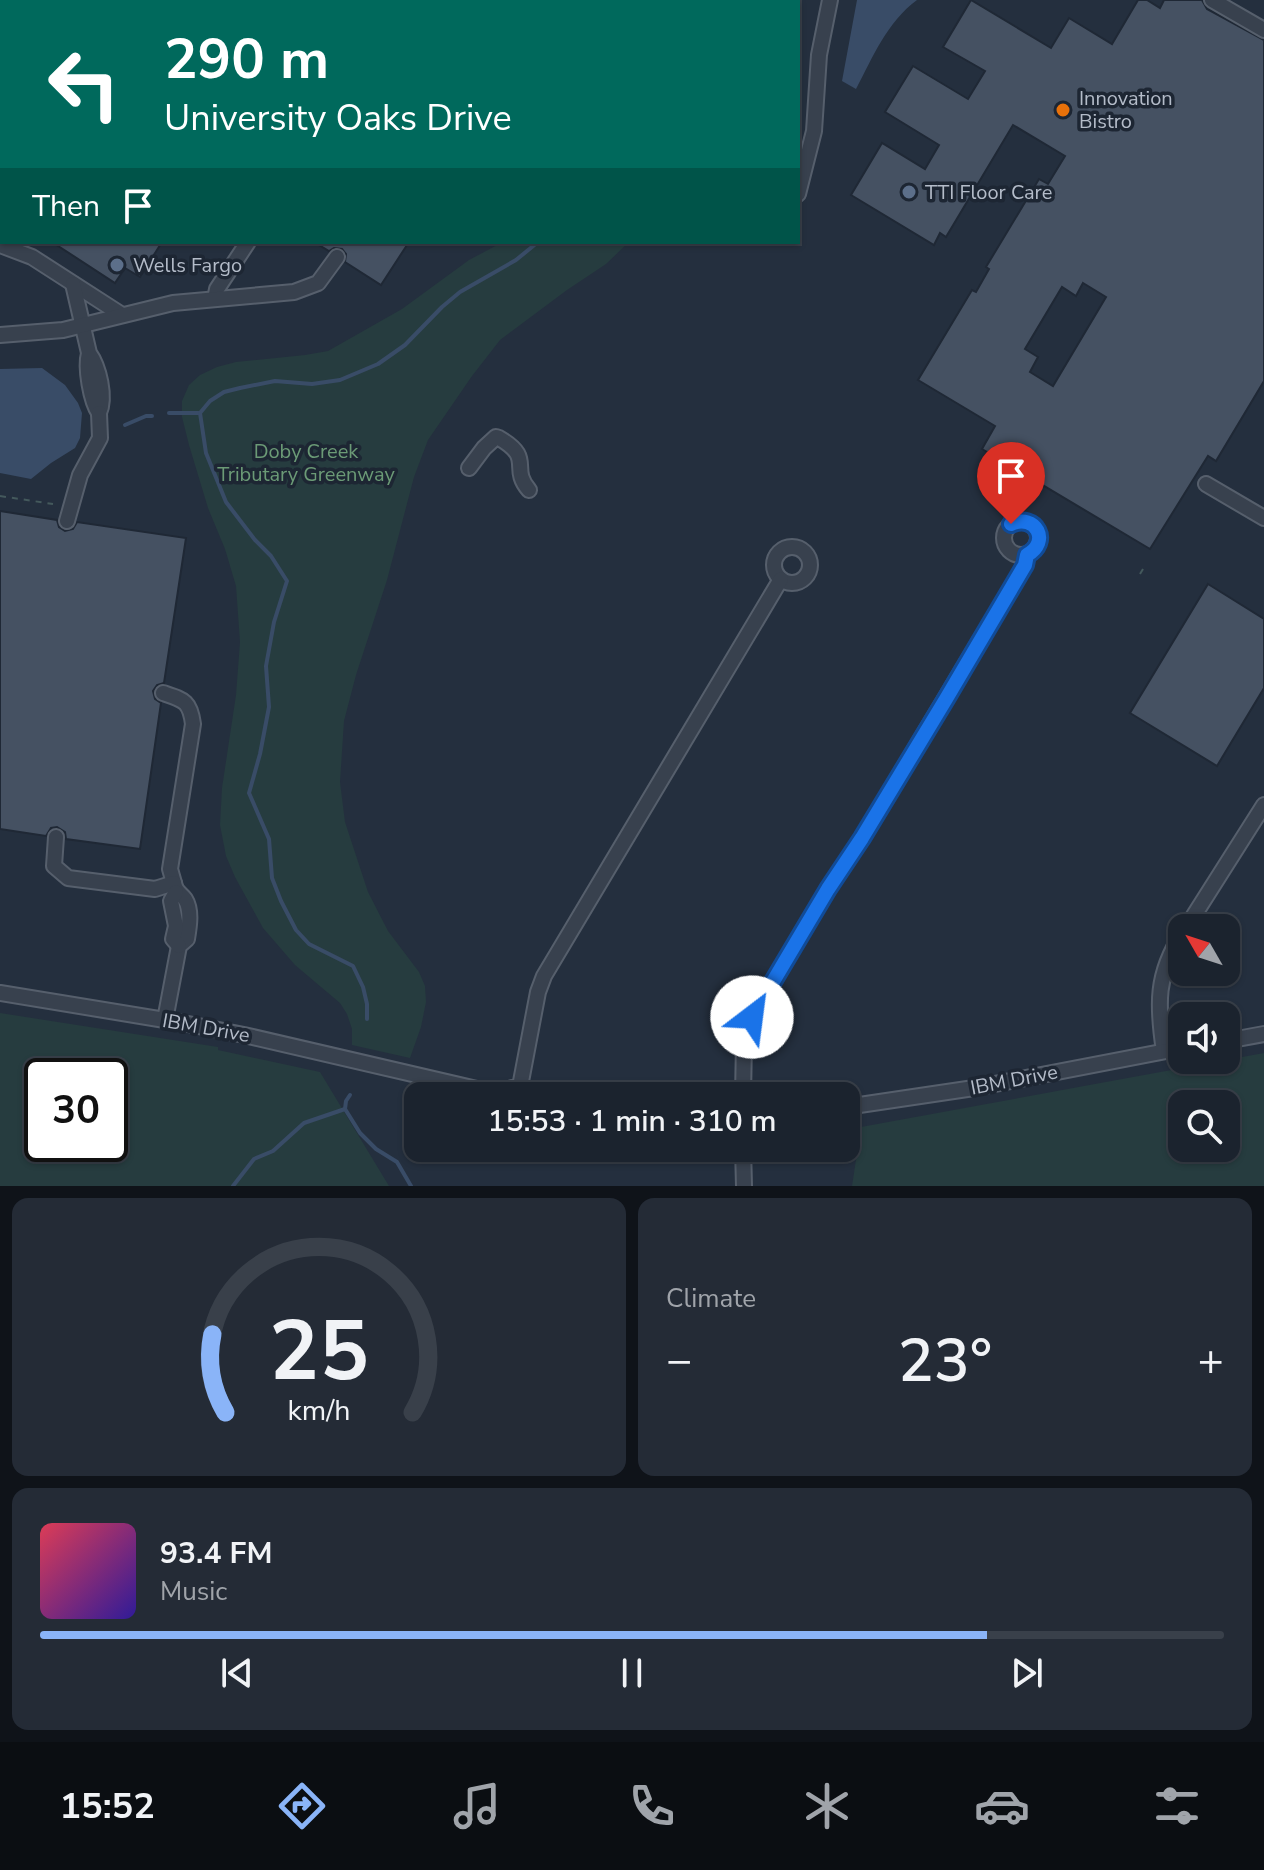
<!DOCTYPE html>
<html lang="en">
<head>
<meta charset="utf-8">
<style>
  :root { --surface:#1b232e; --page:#242b36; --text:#f1f3f6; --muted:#a0a4aa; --line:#39404a; --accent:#8ab4f8 }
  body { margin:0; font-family:"Nunito Sans",sans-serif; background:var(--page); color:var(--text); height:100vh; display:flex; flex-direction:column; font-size:30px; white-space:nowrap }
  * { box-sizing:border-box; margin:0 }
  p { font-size:26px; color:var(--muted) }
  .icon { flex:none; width:44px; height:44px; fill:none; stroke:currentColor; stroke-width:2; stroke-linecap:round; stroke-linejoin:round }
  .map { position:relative; height:1186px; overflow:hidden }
  .drawer { display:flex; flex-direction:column; gap:12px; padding:12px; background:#0f1319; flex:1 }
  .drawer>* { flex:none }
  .top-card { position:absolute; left:0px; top:0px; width:800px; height:244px; box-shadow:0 2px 6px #0004,0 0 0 2px var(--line); background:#00695c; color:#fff; overflow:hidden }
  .needle { width:52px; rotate:309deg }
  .buttons { position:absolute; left:1168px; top:914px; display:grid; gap:16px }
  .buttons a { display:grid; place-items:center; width:72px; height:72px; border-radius:16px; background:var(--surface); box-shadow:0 2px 6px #0004,0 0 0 2px var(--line); font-size:40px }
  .speed { position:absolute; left:24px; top:1058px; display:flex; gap:16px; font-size:40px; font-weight:700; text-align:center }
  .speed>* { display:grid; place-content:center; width:104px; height:104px; border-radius:50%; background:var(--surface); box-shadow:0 2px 6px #0004,0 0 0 2px var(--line); line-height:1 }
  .speed .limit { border:4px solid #111; border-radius:12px; background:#fff; color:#111 }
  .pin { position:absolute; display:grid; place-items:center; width:68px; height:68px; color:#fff; margin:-82px -34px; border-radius:50% 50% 50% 0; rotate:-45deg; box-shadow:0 0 8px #0007 }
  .pin .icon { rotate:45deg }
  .me { position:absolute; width:88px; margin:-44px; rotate:30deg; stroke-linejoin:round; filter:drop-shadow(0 0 6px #0008) }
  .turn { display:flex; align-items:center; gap:28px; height:168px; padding:0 32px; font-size:36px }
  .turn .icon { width:104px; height:104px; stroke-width:2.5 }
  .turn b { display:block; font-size:56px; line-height:68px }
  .then { display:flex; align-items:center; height:76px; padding:0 32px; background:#0003; gap:16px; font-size:30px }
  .big { font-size:60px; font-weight:600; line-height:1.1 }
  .drawer .card { flex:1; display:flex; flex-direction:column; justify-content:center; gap:12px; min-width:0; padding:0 28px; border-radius:16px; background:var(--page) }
  .drawer .dial { align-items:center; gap:0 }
  .dial svg { height:208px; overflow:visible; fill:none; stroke:var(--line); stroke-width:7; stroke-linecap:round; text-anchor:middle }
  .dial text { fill:var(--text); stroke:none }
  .song { display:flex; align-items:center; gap:24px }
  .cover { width:96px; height:96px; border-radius:12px; background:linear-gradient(135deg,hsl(350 70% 55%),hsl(250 70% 35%)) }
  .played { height:8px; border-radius:4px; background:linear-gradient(90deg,var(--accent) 80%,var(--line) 80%) }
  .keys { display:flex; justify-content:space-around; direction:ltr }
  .heat { display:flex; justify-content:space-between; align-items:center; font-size:44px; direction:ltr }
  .drawer .tiles { flex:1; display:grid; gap:12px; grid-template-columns:1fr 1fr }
  .card:last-child { grid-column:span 2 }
  .trip { position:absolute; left:404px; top:1082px; width:456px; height:80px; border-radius:16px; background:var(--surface); box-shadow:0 2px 6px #0004,0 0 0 2px var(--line); font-weight:600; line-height:80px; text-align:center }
  .menu { display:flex; height:128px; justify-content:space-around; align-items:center; background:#0b0e12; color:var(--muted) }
  .menu .icon { width:56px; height:56px }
  .menu .current { color:var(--accent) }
  .menu b { font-size:36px; color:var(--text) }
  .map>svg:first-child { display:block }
  .green { fill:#263c3f; fill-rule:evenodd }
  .water { fill:#394c67 }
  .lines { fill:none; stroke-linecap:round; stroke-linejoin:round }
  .stream { stroke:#394c67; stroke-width:4 }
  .building { fill:#455162; stroke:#1f2835; stroke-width:2; fill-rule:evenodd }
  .minor-casing { stroke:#565f6c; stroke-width:18 }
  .path { stroke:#44595c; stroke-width:2; stroke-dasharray:6 6; stroke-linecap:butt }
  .minor { stroke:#38414e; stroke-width:14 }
  .route-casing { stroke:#114b97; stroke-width:20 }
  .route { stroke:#1a73e8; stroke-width:14 }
  .food-dot { fill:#e8710a; stroke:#1d2633; stroke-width:3 }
  .service-dot { fill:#5c6f8a; stroke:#1d2633; stroke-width:3 }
  .labels { text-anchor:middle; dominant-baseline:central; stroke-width:7; stroke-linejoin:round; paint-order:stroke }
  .poi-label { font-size:20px; fill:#b4bcc9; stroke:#1d2633; text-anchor:start }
  .park-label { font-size:20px; fill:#6b9a76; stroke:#1d2633 }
  .street-label { font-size:20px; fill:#b4bcc9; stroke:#1d2633 }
</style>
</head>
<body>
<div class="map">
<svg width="1264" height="1186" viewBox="0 0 1264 1186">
  <rect width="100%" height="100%" fill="#242f3e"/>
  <g class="green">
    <polygon points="503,242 629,242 606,264 567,290 500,340 472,376 428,440 414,477 387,580 356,675 344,721 340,782 345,822 368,892 388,931 419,972 425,986 426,1002 421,1027 410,1058 352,1045 352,1029 347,1014 340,1003 295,965 263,928 235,877 226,856 220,825 222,788 236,695 240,642 236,586 225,549 208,508 189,445 182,417 182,401 189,385 200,375 217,367 236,362 305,355 328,351 402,309 469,260"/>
    <path d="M0 1013 218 1047V1050L320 1072 389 1186H0ZM42 1076H110V1144H42Z"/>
    <path d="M1264 1053V1186H852L861 1127ZM1182 1104H1226V1148H1182Z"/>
  </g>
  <g class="water">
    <path d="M857 0H917C887 22 873 57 856 89L842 81Z"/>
    <polygon points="42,368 65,385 78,403 82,413 80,438 75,448 51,463 31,479 0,473 0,369"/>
  </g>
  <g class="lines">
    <g class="stream">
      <polyline points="723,0 724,2"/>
      <polyline points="169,413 200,413"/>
      <polyline points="125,425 146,416 152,416"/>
      <polyline points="367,1019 367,1004 363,987 353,966 309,944 296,930 281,901 272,878 269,839 249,793 260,754 269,707 266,666 274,622 287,581 271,556 255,540 226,502 206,453 200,413 210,401 224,392 240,388 275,381 312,384 340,380 378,364 405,345 442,307 460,292 516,260 538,242"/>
      <polyline points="345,1109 360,1133 376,1149 397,1162 411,1186"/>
      <polyline points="345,1109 346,1101 350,1095"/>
      <polyline points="233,1186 254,1159 273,1151 304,1123 345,1109"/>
    </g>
  </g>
  <g class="building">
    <path d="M971 0 1051 48 1069 18 1112 44 1138 0H1147L1160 8 1164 0H1202L1207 9 1264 40V381L1216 461 1208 456 1150 549 982 449 995 426 918 380 972 290 976 292 989 269 986 267 1039 179 1048 184 1065 156 1013 125 946 237 940 233 934 245 851 195 882 143 925 169 939 145 885 112 913 66 968 99 985 71 943 47ZM1083 283 1106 297 1053 386 1030 372 1038 357 1025 349 1062 287 1076 296Z"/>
    <polygon points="52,242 162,242 140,277 125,268 115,283"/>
    <polygon points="314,242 409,242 381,285 345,262 346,254 342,249 334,248 329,251"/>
    <polygon points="0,511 57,520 59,527 65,531 73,529 77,522 186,538 164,683 157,685 153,691 155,699 161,703 140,849 66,839 65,832 57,827 51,828 46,836 0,829"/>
    <polygon points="1208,584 1264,619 1264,688 1217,766 1130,713"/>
  </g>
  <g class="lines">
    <g class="minor-casing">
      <g id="minor">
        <polyline points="573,0 574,2"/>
        <polyline points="1212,0 1264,30"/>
        <polyline points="402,2 403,0"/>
        <polyline points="798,194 814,131 819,55 830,0"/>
        <polyline points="0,245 32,257 122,315"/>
        <path d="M73 284 89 353C99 367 106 397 99 413 91 401 85 368 89 353"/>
        <polyline points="215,299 217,289 248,242"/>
        <polyline points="0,335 63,330 173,303 294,292 318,283 337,257"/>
        <path d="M469 468 484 448 496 437 499 438C535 459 509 467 529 490"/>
        <polyline points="1206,484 1264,518"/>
        <circle cx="1021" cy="538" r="17"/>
        <polyline points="67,521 80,475 100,438 99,413"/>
        <circle cx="792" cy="565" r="18"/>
        <path d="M163 693C184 700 190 701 193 724L170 869 174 883"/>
        <path d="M56 837 54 866 68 878 155 889 174 883C176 892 179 892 185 899 192 910 189 927 187 939L179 946 165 1020"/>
        <polyline points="176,892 171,901 176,926 173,939 179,946"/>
        <polyline points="1186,928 1264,805"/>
        <polyline points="0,993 183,1023 244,1035 507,1096"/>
        <polyline points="1226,1041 1264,1034"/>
        <path d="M1164 1051C1157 1005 1156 974 1182 934"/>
        <polyline points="512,1088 561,1096"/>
        <polyline points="516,1096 519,1092 538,992 544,976 781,579"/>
        <polyline points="743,1096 744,1042 752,1017 828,889 862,838 1025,565 1027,555"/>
        <polyline points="846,1107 974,1088 1182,1048"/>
        <polyline points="743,1148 744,1186"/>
      </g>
    </g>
    <g class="path">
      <polyline points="0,496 53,504"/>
      <polyline points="1140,574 1143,569"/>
    </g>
    <use href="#minor" class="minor"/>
  </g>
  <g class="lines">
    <g class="route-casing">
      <path id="route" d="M752 1017 828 889 862 838 946 699 1025 565 1027 555C1051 542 1036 513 1011 524"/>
    </g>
    <use href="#route" class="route"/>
  </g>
  <circle class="food-dot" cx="1063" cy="110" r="8"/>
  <g class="service-dot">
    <circle cx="909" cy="192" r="8"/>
    <circle cx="117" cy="265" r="8"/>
  </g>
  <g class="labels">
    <g class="poi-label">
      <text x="1079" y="98">Innovation<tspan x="1079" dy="23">Bistro</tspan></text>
      <text x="925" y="192">TTI Floor Care</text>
      <text x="133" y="265">Wells Fargo</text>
    </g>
    <g class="park-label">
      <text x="306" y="451">Doby Creek<tspan x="306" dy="23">Tributary Greenway</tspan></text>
    </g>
    <g class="street-label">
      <text transform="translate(206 1028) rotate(10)">IBM Drive</text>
      <text transform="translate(1014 1080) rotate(-11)">IBM Drive</text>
    </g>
  </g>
</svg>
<div class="buttons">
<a><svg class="needle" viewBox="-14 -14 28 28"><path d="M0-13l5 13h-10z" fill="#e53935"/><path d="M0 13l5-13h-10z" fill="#a0a4aa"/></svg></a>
<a><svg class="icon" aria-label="sound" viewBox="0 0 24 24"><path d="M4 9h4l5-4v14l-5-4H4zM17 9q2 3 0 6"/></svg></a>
<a><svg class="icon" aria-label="search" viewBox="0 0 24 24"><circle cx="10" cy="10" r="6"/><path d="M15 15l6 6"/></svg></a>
</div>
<div class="speed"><div class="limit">30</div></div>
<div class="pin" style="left:1011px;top:524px;background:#d93025"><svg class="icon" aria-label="arrive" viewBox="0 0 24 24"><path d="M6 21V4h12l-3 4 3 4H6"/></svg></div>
<svg class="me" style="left:752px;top:1017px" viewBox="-20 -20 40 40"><circle r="19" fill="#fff"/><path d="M0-13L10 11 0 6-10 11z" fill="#1a73e8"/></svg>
<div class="trip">15:53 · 1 min · 310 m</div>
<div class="top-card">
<div class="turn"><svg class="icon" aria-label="left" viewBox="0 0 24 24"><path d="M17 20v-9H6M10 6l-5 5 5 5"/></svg><div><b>290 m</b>University Oaks Drive</div></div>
<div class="then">Then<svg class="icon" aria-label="arrive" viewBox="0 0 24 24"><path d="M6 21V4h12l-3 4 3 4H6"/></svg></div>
</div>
</div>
<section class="drawer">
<div class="tiles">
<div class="card dial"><svg viewBox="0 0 100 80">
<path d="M14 69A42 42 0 1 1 86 69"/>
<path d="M14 69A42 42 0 0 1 9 39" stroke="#8ab4f8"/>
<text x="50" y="56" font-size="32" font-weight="700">25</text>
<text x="50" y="72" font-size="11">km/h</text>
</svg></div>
<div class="card"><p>Climate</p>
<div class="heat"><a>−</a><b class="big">23°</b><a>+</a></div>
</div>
<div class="card">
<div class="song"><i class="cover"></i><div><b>93.4 FM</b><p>Music</p></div></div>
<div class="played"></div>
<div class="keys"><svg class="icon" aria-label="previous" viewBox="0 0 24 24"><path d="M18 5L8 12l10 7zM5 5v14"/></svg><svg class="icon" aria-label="pause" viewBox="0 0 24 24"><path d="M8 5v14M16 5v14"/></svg><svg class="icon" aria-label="next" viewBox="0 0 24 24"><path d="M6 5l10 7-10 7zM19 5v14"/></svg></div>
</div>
</div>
</section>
<nav class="menu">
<b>15:52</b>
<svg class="icon current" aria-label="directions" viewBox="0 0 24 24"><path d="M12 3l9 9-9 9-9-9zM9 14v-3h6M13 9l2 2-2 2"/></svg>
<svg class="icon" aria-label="music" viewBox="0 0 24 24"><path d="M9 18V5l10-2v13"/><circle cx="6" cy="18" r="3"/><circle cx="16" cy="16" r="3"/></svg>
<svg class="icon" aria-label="phone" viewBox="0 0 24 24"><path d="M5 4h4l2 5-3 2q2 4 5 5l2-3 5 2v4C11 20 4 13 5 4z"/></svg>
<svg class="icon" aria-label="climate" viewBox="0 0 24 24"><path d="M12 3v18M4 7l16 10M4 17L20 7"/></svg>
<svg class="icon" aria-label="car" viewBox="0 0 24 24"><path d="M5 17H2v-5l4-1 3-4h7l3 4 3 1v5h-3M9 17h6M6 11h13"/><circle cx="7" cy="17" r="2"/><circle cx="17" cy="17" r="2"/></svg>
<svg class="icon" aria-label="filters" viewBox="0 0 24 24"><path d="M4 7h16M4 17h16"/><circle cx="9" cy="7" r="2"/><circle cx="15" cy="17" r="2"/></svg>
</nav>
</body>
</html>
